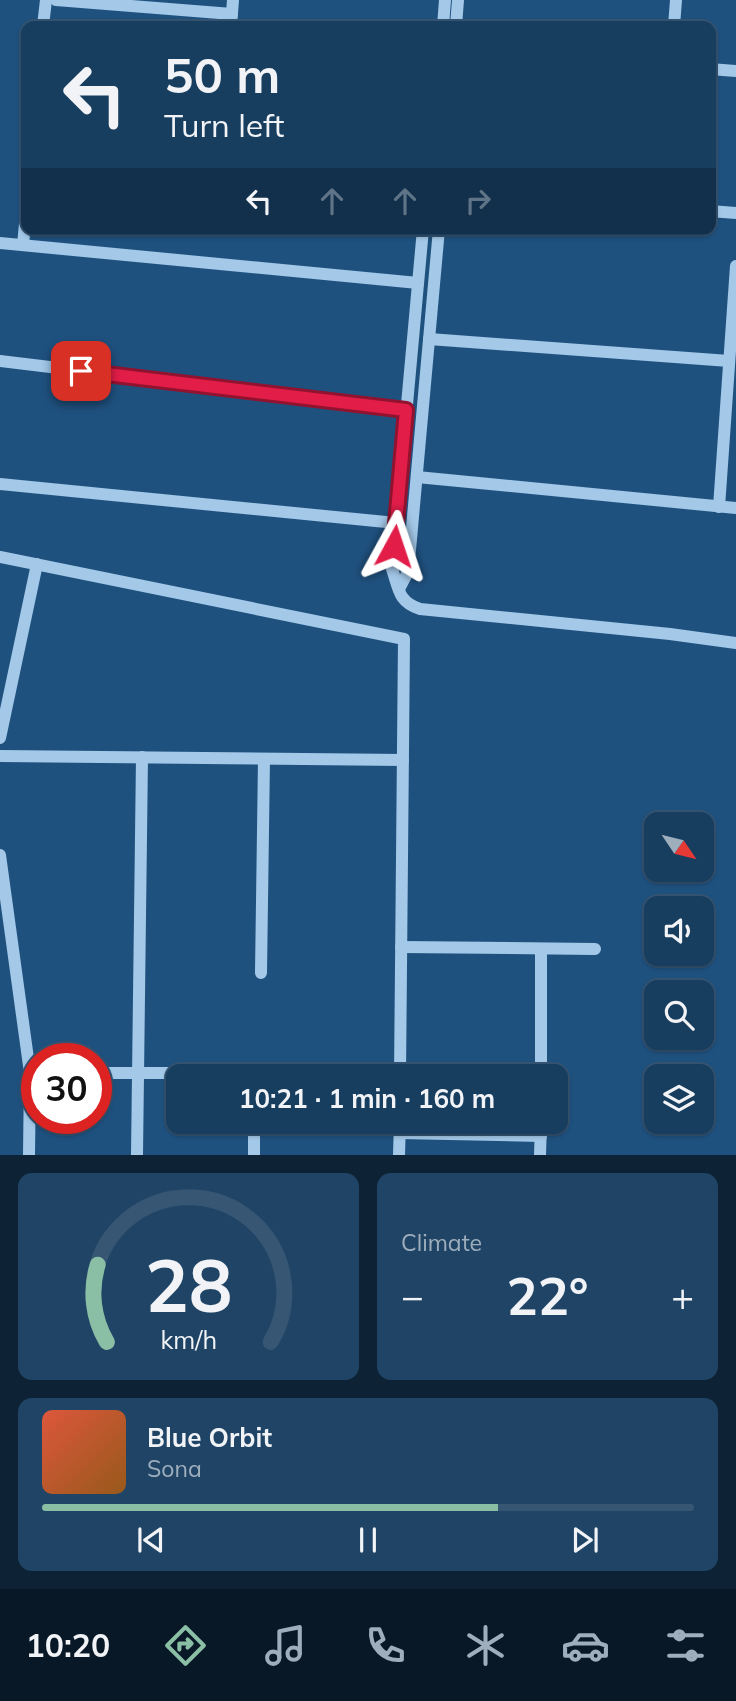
<!DOCTYPE html>
<html lang="en">
<head>
<meta charset="utf-8">
<style>
  :root { --surface:#173d5f; --page:#204465; --text:#f1f3f6; --muted:#9eaebd; --line:#365674; --accent:#8abfa5 }
  body { margin:0; font-family:Mulish,sans-serif; background:var(--page); color:var(--text); height:100vh; display:flex; flex-direction:column; font-size:26px; white-space:nowrap }
  * { box-sizing:border-box; margin:0 }
  p { font-size:23px; color:var(--muted) }
  .icon { flex:none; width:38px; height:38px; fill:none; stroke:currentColor; stroke-width:2; stroke-linecap:round; stroke-linejoin:round }
  .map { position:relative; height:1155px; overflow:hidden }
  .panel { display:flex; flex-direction:column; gap:18px; padding:18px; background:#0d2234; flex:1 }
  .panel>* { flex:none }
  .banner { position:absolute; left:21px; top:21px; width:695px; height:214px; border-radius:14px; box-shadow:0 2px 5px #0004,0 0 0 2px var(--line); background:#173d5f; color:var(--text); overflow:hidden }
  .needle { width:46px; rotate:125deg }
  .tools { position:absolute; left:644px; top:812px; display:grid; gap:14px }
  .tools a { display:grid; place-items:center; width:70px; height:70px; border-radius:14px; background:var(--surface); box-shadow:0 2px 5px #0004,0 0 0 2px var(--line); font-size:35px }
  .speed { position:absolute; left:21px; top:1043px; display:flex; gap:14px; font-size:35px; font-weight:700; text-align:center }
  .speed>* { display:grid; place-content:center; width:91px; height:91px; border-radius:50%; background:var(--surface); box-shadow:0 2px 5px #0004,0 0 0 2px var(--line); line-height:1 }
  .speed .limit { border:10px solid #d22; background:#fff; color:#111 }
  .pin { position:absolute; display:grid; place-items:center; width:60px; height:60px; color:#fff; margin:-30px; border-radius:14px; box-shadow:0 4px 10px #0006 }
  .me { position:absolute; width:77px; margin:-38px; rotate:5deg; stroke-linejoin:round; filter:drop-shadow(0 0 5px #0008) }
  .turn { display:flex; align-items:center; gap:24px; height:147px; padding:0 28px; font-size:32px }
  .turn .icon { width:91px; height:91px; stroke-width:2.5 }
  .turn b { display:block; font-size:49px; line-height:60px }
  .lanes { display:flex; align-items:center; height:66px; padding:0 28px; background:#0003; justify-content:center; gap:35px; direction:ltr }
  .lanes .off { opacity:.35 }
  .big { font-size:52px; font-weight:700; line-height:1.1 }
  .panel .card { flex:1; display:flex; flex-direction:column; justify-content:center; gap:10px; min-width:0; padding:0 24px; border-radius:14px; background:var(--page) }
  .panel .dial { align-items:center; gap:0 }
  .dial svg { height:182px; overflow:visible; fill:none; stroke:var(--line); stroke-width:7; stroke-linecap:round; text-anchor:middle }
  .dial text { fill:var(--text); stroke:none }
  .song { display:flex; align-items:center; gap:21px }
  .cover { width:84px; height:84px; border-radius:10px; background:linear-gradient(135deg,hsl(10 70% 55%),hsl(30 70% 35%)) }
  .played { height:7px; border-radius:4px; background:linear-gradient(90deg,var(--accent) 70%,var(--line) 70%) }
  .keys { display:flex; justify-content:space-around; direction:ltr }
  .heat { display:flex; justify-content:space-between; align-items:center; font-size:38px; direction:ltr }
  .panel .tiles { flex:1; display:grid; gap:18px; grid-template-columns:1fr 1fr }
  .card:last-child { grid-column:span 2 }
  .trip { position:absolute; left:166px; top:1064px; width:402px; height:70px; border-radius:14px; background:var(--surface); box-shadow:0 2px 5px #0004,0 0 0 2px var(--line); font-weight:700; line-height:70px; text-align:center }
  .tabs { display:flex; height:112px; justify-content:space-around; align-items:center; background:#091826; color:var(--muted) }
  .tabs .icon { width:49px; height:49px }
  .tabs .on { color:var(--accent) }
  .tabs b { font-size:32px; color:var(--text) }
  .map>svg:first-child { display:block }
  .lines { fill:none; stroke-linecap:round; stroke-linejoin:round }
  .minor { stroke:#a3c8e8; stroke-width:12 }
  .route-casing { stroke:#92132f; stroke-width:18 }
  .route { stroke:#e11d48; stroke-width:12 }
</style>
</head>
<body>
<div class="map">
<svg width="736" height="1155" viewBox="0 0 736 1155">
  <rect width="100%" height="100%" fill="#1f517f"/>
  <g class="lines">
    <g class="minor">
      <polyline points="56,0 232,14"/>
      <polyline points="43,26 46,0"/>
      <polyline points="231,26 233,0"/>
      <polyline points="443,26 445,0"/>
      <polyline points="456,26 458,0"/>
      <polyline points="674,26 676,0"/>
      <polyline points="710,69 736,71"/>
      <polyline points="710,211 736,213"/>
      <path d="M423 229 392 569C399 589 398 602 420 609L670 634 736 643"/>
      <polyline points="0,243 418,283"/>
      <polyline points="23,245 26,213"/>
      <polyline points="429,339 729,361"/>
      <polyline points="0,361 406,410"/>
      <polyline points="417,477 736,508"/>
      <polyline points="0,484 396,523"/>
      <polyline points="719,507 736,266"/>
      <polyline points="0,557 404,639 400,1076"/>
      <polyline points="399,589 408,572 439,229"/>
      <polyline points="0,738 37,564"/>
      <polyline points="0,756 403,760"/>
      <polyline points="0,855 30,1073 29,1155"/>
      <polyline points="401,947 595,949"/>
      <polyline points="261,973 264,759"/>
      <polyline points="96,1073 254,1073 254,1076"/>
      <polyline points="541,1076 541,949"/>
      <polyline points="400,1133 541,1136"/>
      <polyline points="137,1155 142,757"/>
      <polyline points="254,1155 254,1122"/>
      <polyline points="399,1155 400,1122"/>
      <polyline points="540,1155 541,1122"/>
    </g>
  </g>
  <g class="lines">
    <g class="route-casing">
      <polyline id="route" points="81,371 406,410 394,546"/>
    </g>
    <use href="#route" class="route"/>
  </g>
</svg>
<div class="tools">
<a><svg class="needle" viewBox="-14 -14 28 28"><path d="M0-13l5 13h-10z" fill="#e53935"/><path d="M0 13l5-13h-10z" fill="#9eaebd"/></svg></a>
<a><svg class="icon" aria-label="sound" viewBox="0 0 24 24"><path d="M4 9h4l5-4v14l-5-4H4zM17 9q2 3 0 6"/></svg></a>
<a><svg class="icon" aria-label="search" viewBox="0 0 24 24"><circle cx="10" cy="10" r="6"/><path d="M15 15l6 6"/></svg></a>
<a><svg class="icon" aria-label="layers" viewBox="0 0 24 24"><path d="M12 4l9 5-9 5-9-5zM3 14l9 5 9-5"/></svg></a>
</div>
<div class="speed"><div class="limit">30</div></div>
<div class="pin" style="left:81px;top:371px;background:#d93025"><svg class="icon" aria-label="arrive" viewBox="0 0 24 24"><path d="M6 21V4h12l-3 4 3 4H6"/></svg></div>
<svg class="me" style="left:394px;top:546px" viewBox="-20 -20 40 40"><path d="M0-17L14 15 0 8-14 15z" fill="#e11d48" stroke="#fff" stroke-width="4"/></svg>
<div class="trip">10:21 · 1 min · 160 m</div>
<div class="banner">
<div class="turn"><svg class="icon" aria-label="left" viewBox="0 0 24 24"><path d="M17 20v-9H6M10 6l-5 5 5 5"/></svg><div><b>50 m</b>Turn left</div></div>
<div class="lanes"><svg class="icon" aria-label="left" viewBox="0 0 24 24"><path d="M17 20v-9H6M10 6l-5 5 5 5"/></svg><svg class="icon off" aria-label="ahead" viewBox="0 0 24 24"><path d="M12 20V5M6 11l6-6 6 6"/></svg><svg class="icon off" aria-label="ahead" viewBox="0 0 24 24"><path d="M12 20V5M6 11l6-6 6 6"/></svg><svg class="icon off" aria-label="right" viewBox="0 0 24 24"><path d="M7 20v-9h11M14 6l5 5-5 5"/></svg></div>
</div>
</div>
<section class="panel">
<div class="tiles">
<div class="card dial"><svg viewBox="0 0 100 80">
<path d="M14 69A42 42 0 1 1 86 69"/>
<path d="M14 69A42 42 0 0 1 10 35" stroke="#8abfa5"/>
<text x="50" y="56" font-size="32" font-weight="700">28</text>
<text x="50" y="72" font-size="11">km/h</text>
</svg></div>
<div class="card"><p>Climate</p>
<div class="heat"><a>−</a><b class="big">22°</b><a>+</a></div>
</div>
<div class="card">
<div class="song"><i class="cover"></i><div><b>Blue Orbit</b><p>Sona</p></div></div>
<div class="played"></div>
<div class="keys"><svg class="icon" aria-label="previous" viewBox="0 0 24 24"><path d="M18 5L8 12l10 7zM5 5v14"/></svg><svg class="icon" aria-label="pause" viewBox="0 0 24 24"><path d="M8 5v14M16 5v14"/></svg><svg class="icon" aria-label="next" viewBox="0 0 24 24"><path d="M6 5l10 7-10 7zM19 5v14"/></svg></div>
</div>
</div>
</section>
<nav class="tabs">
<b>10:20</b>
<svg class="icon on" aria-label="directions" viewBox="0 0 24 24"><path d="M12 3l9 9-9 9-9-9zM9 14v-3h6M13 9l2 2-2 2"/></svg>
<svg class="icon" aria-label="music" viewBox="0 0 24 24"><path d="M9 18V5l10-2v13"/><circle cx="6" cy="18" r="3"/><circle cx="16" cy="16" r="3"/></svg>
<svg class="icon" aria-label="phone" viewBox="0 0 24 24"><path d="M5 4h4l2 5-3 2q2 4 5 5l2-3 5 2v4C11 20 4 13 5 4z"/></svg>
<svg class="icon" aria-label="climate" viewBox="0 0 24 24"><path d="M12 3v18M4 7l16 10M4 17L20 7"/></svg>
<svg class="icon" aria-label="car" viewBox="0 0 24 24"><path d="M5 17H2v-5l4-1 3-4h7l3 4 3 1v5h-3M9 17h6M6 11h13"/><circle cx="7" cy="17" r="2"/><circle cx="17" cy="17" r="2"/></svg>
<svg class="icon" aria-label="filters" viewBox="0 0 24 24"><path d="M4 7h16M4 17h16"/><circle cx="9" cy="7" r="2"/><circle cx="15" cy="17" r="2"/></svg>
</nav>
</body>
</html>
